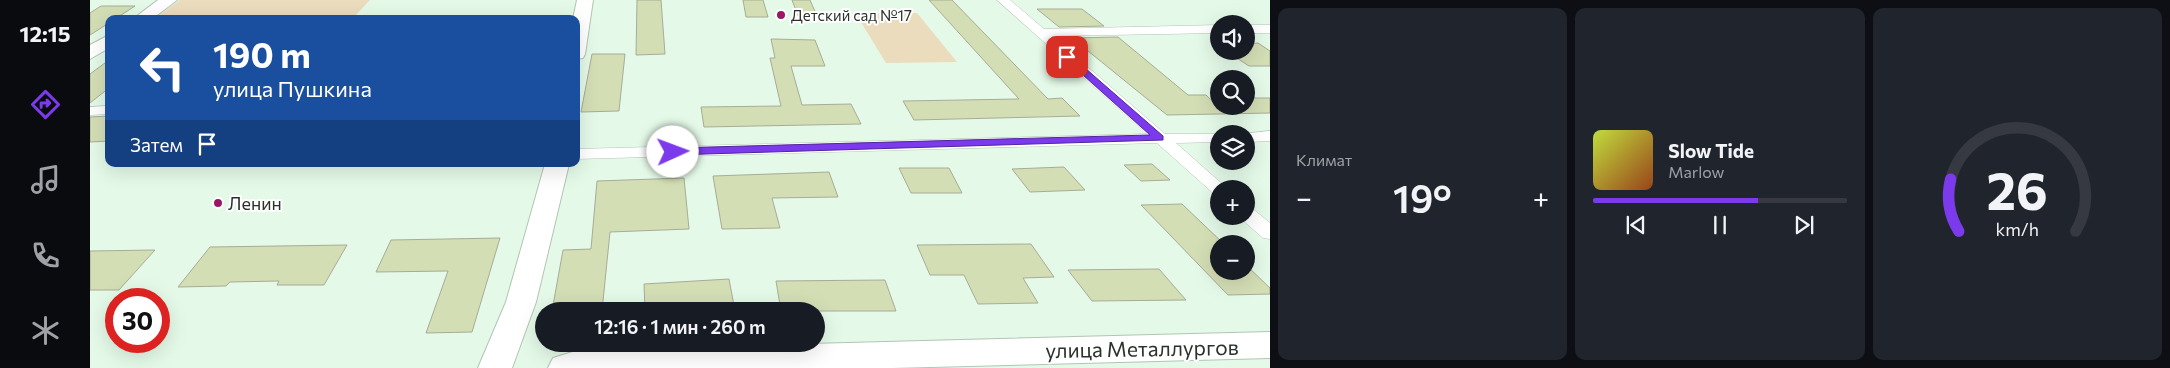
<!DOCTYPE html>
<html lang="ru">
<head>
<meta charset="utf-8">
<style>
  :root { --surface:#171b24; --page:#20242c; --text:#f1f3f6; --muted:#9ea1a6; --line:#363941; --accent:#7c3aed }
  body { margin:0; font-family:Commissioner,sans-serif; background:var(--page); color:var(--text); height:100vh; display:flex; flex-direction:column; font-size:19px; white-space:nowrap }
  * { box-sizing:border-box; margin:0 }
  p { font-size:16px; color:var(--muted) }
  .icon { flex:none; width:28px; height:28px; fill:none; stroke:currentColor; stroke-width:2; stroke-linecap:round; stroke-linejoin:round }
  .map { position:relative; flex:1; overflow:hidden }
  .panel { display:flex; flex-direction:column; gap:8px; padding:8px; background:#0d0f14; width:900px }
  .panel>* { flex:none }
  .guide { position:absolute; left:15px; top:15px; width:475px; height:152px; border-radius:10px; box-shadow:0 5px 20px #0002; background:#1a4fa0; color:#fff; overflow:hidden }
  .buttons { position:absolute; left:1120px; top:15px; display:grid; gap:10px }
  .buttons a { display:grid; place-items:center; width:45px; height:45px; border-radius:50%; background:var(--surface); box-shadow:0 5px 20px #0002; font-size:25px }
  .speed { position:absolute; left:15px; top:288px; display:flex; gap:10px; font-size:25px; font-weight:700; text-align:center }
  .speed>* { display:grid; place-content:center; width:65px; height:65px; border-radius:50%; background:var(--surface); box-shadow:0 5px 20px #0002; line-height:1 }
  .speed .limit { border:8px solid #d22; background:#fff; color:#111 }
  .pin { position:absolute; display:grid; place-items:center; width:42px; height:42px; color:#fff; margin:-21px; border-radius:10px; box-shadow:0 2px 8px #0006 }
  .me { position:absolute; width:55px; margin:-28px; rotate:88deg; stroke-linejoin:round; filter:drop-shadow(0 0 4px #0008) }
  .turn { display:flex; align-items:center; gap:18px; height:105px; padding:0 25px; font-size:22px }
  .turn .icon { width:65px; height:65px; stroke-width:2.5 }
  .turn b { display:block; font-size:35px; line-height:42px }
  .then { display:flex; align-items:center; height:48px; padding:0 25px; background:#0003; gap:10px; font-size:19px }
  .big { font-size:38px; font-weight:600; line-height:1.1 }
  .panel .card { flex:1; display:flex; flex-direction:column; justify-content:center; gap:8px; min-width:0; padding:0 18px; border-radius:10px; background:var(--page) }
  .panel .dial { align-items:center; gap:0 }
  .dial svg { height:130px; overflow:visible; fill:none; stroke:var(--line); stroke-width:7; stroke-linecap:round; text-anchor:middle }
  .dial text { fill:var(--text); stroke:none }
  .song { display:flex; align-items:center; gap:15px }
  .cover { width:60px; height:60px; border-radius:8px; background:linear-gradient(135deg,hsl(70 70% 55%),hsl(20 70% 35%)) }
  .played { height:5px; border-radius:2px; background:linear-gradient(90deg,var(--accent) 65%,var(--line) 65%) }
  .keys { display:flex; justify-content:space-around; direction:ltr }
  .heat { display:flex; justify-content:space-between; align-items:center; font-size:28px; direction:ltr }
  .panel .tiles { flex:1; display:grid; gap:8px; grid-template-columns:repeat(3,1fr) }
  .trip { position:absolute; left:445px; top:302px; width:290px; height:50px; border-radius:25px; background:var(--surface); box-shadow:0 5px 20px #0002; font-weight:600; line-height:50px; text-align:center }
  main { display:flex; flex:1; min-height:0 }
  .menu { display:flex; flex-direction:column; width:90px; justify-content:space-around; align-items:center; background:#090b0e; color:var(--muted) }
  .menu .icon { width:35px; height:35px }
  .menu .selected { color:var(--accent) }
  .menu b { font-size:22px; color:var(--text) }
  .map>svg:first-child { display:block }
  .green { fill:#eadcbd }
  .building { fill:#d4deb5; stroke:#a7ac96 }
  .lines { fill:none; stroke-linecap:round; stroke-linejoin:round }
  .street-casing { stroke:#b1c5b4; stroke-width:1 }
  .secondary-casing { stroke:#b1c5b4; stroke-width:2 }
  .street { fill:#fff; fill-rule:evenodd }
  .secondary { fill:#fff; fill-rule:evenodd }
  .route { fill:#7c3aed; stroke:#51269a }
  .poi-dot { fill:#9c1668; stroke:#fff; stroke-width:2 }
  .labels { text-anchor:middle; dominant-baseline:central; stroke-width:4; stroke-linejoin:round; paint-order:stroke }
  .far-poi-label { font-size:15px; fill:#2a322b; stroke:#fff; text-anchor:start }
  .poi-label { font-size:18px; fill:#2a322b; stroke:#fff; text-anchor:start }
  .near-street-label { font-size:21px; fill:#2a322b; stroke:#fff }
</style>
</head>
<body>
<main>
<nav class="menu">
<b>12:15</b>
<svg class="icon selected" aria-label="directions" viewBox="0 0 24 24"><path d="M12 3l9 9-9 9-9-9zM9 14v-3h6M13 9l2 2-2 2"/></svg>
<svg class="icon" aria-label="music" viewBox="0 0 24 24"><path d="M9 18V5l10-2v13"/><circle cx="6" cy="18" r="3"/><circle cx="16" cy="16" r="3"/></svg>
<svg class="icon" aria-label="phone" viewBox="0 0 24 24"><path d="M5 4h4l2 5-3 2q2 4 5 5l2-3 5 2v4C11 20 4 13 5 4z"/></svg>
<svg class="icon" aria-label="climate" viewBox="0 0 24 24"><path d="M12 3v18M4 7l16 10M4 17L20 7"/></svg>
</nav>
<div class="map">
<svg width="1180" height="368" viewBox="0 0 1180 368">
  <rect width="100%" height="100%" fill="#e4f9e8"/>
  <g class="green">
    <polygon points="90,0 280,0 262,19 64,19"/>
    <polygon points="827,13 867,62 796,63 766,14"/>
  </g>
  <g class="building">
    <polygon points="547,0 571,0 575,54 546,55"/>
    <polygon points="653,0 673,0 678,17 656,17"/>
    <polygon points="702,0 720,0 727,16 708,16"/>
    <polygon points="839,0 862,0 958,99 972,98 990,116 824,120 813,101 929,99"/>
    <polygon points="11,6 45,6 25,19 19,19 19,23 0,35 0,13"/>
    <polygon points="947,9 992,9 1014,26 969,27"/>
    <polygon points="1028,37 1098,95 1116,95 1120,99 1129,99 1129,106 1156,106 1156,98 1180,98 1180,113 1077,115 982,38"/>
    <polygon points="681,39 725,40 735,66 701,66 712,105 761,104 771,124 614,127 611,107 691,106 680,58 685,58"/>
    <polygon points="1168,43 1180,51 1180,66 1159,66 1136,51 1156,51 1156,44"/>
    <polygon points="502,54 535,54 529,111 491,112"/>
    <polygon points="19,60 19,88 0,103 0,74"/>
    <polygon points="19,116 19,141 0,142 0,117"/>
    <polygon points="1062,164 1080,180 1051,181 1034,165"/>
    <polygon points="974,167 995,190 940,192 922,169"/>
    <polygon points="809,168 859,168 872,193 821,193"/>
    <polygon points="739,172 748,197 682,198 690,228 632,229 623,176"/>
    <polygon points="594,178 599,229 520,232 512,311 462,311 473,250 501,249 507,181"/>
    <polygon points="1092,204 1134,244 1129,244 1129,271 1156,271 1156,265 1180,288 1180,294 1138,295 1051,205"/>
    <polygon points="410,238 382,332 336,333 358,271 286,272 301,240"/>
    <polygon points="941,244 964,277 933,278 948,303 888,304 874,275 840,275 827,245"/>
    <polygon points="257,245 234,285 187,285 189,281 140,282 136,286 88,287 120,247"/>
    <polygon points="65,250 29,290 0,290 0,251"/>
    <polygon points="1069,269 1096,300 1002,301 978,270"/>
    <polygon points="639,279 645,311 555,311 554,284"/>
    <polygon points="795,280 806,311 691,311 686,281"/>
  </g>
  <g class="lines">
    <g class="street-casing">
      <g id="street">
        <polygon points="907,0 920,0 954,29 1129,25 1129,33 962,36 1075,134 1135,134 1129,134 1129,142 1086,143 1138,189 1129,189 1129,194 1123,193 1067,143 486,159 486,149 1057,134"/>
        <rect x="1156" y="25" width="24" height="8"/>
        <polygon points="19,106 19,114 0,115 0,107"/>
        <polygon points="1180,131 1180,141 1156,142 1156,134 1150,134"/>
        <polygon points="1156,207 1163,209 1180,223 1180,239 1173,238 1149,217 1156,216"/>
      </g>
    </g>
    <g class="secondary-casing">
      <g id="secondary">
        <polygon points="68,0 87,0 62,19 43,19"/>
        <polygon points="487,0 503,0 495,54 493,58 486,59 486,19 483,19"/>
        <polygon points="19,35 19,48 0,59 0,45"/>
        <polygon points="455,164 479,164 446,302 422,368 388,368 416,302"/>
        <polygon points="1180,332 1180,358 802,368 458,368 463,358 489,350"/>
      </g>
    </g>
    <use href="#street" class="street"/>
    <use href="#secondary" class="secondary"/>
  </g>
  <polygon class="route" points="974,55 980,55 1073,136 1073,140 583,155 578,152 583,148 1060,135 974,58"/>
  <g class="poi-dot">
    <circle cx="691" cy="15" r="5"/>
    <circle cx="128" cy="203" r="5"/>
  </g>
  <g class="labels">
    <g class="far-poi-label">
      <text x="701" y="15">Детский сад №17</text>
    </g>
    <g class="poi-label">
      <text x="138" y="203">Ленин</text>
    </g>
    <g class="near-street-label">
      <text transform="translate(1052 348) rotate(-1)">улица Металлургов</text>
    </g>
  </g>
</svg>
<div class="buttons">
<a><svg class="icon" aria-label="sound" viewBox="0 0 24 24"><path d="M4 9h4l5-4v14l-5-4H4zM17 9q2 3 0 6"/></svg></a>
<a><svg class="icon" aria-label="search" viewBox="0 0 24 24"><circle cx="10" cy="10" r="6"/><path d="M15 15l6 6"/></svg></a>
<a><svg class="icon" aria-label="layers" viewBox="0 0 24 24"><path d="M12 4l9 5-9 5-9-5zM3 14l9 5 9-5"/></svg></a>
<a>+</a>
<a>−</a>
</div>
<div class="speed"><div class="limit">30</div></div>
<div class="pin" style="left:977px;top:57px;background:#d93025"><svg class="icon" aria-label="arrive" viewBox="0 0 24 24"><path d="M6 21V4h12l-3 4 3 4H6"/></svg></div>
<svg class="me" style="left:583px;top:152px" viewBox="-20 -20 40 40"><circle r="19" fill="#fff"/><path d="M0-13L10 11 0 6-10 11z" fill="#7c3aed"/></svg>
<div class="trip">12:16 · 1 мин · 260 m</div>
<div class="guide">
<div class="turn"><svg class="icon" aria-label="left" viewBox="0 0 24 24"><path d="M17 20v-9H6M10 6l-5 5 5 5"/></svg><div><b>190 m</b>улица Пушкина</div></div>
<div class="then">Затем<svg class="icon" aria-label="arrive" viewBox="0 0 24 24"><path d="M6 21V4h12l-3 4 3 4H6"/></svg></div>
</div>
</div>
<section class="panel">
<div class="tiles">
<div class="card"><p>Климат</p>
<div class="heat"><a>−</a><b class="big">19°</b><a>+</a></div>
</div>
<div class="card">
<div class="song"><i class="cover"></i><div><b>Slow Tide</b><p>Marlow</p></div></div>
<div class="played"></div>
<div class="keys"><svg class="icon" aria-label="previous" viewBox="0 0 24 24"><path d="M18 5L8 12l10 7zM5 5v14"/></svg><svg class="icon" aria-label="pause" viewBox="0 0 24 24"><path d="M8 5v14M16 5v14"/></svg><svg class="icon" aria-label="next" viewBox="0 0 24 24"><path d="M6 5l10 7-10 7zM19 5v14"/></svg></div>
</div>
<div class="card dial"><svg viewBox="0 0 100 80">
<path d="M14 69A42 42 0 1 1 86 69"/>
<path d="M14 69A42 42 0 0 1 9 37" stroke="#7c3aed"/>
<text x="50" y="56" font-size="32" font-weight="700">26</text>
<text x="50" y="72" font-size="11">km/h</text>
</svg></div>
</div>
</section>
</main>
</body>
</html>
